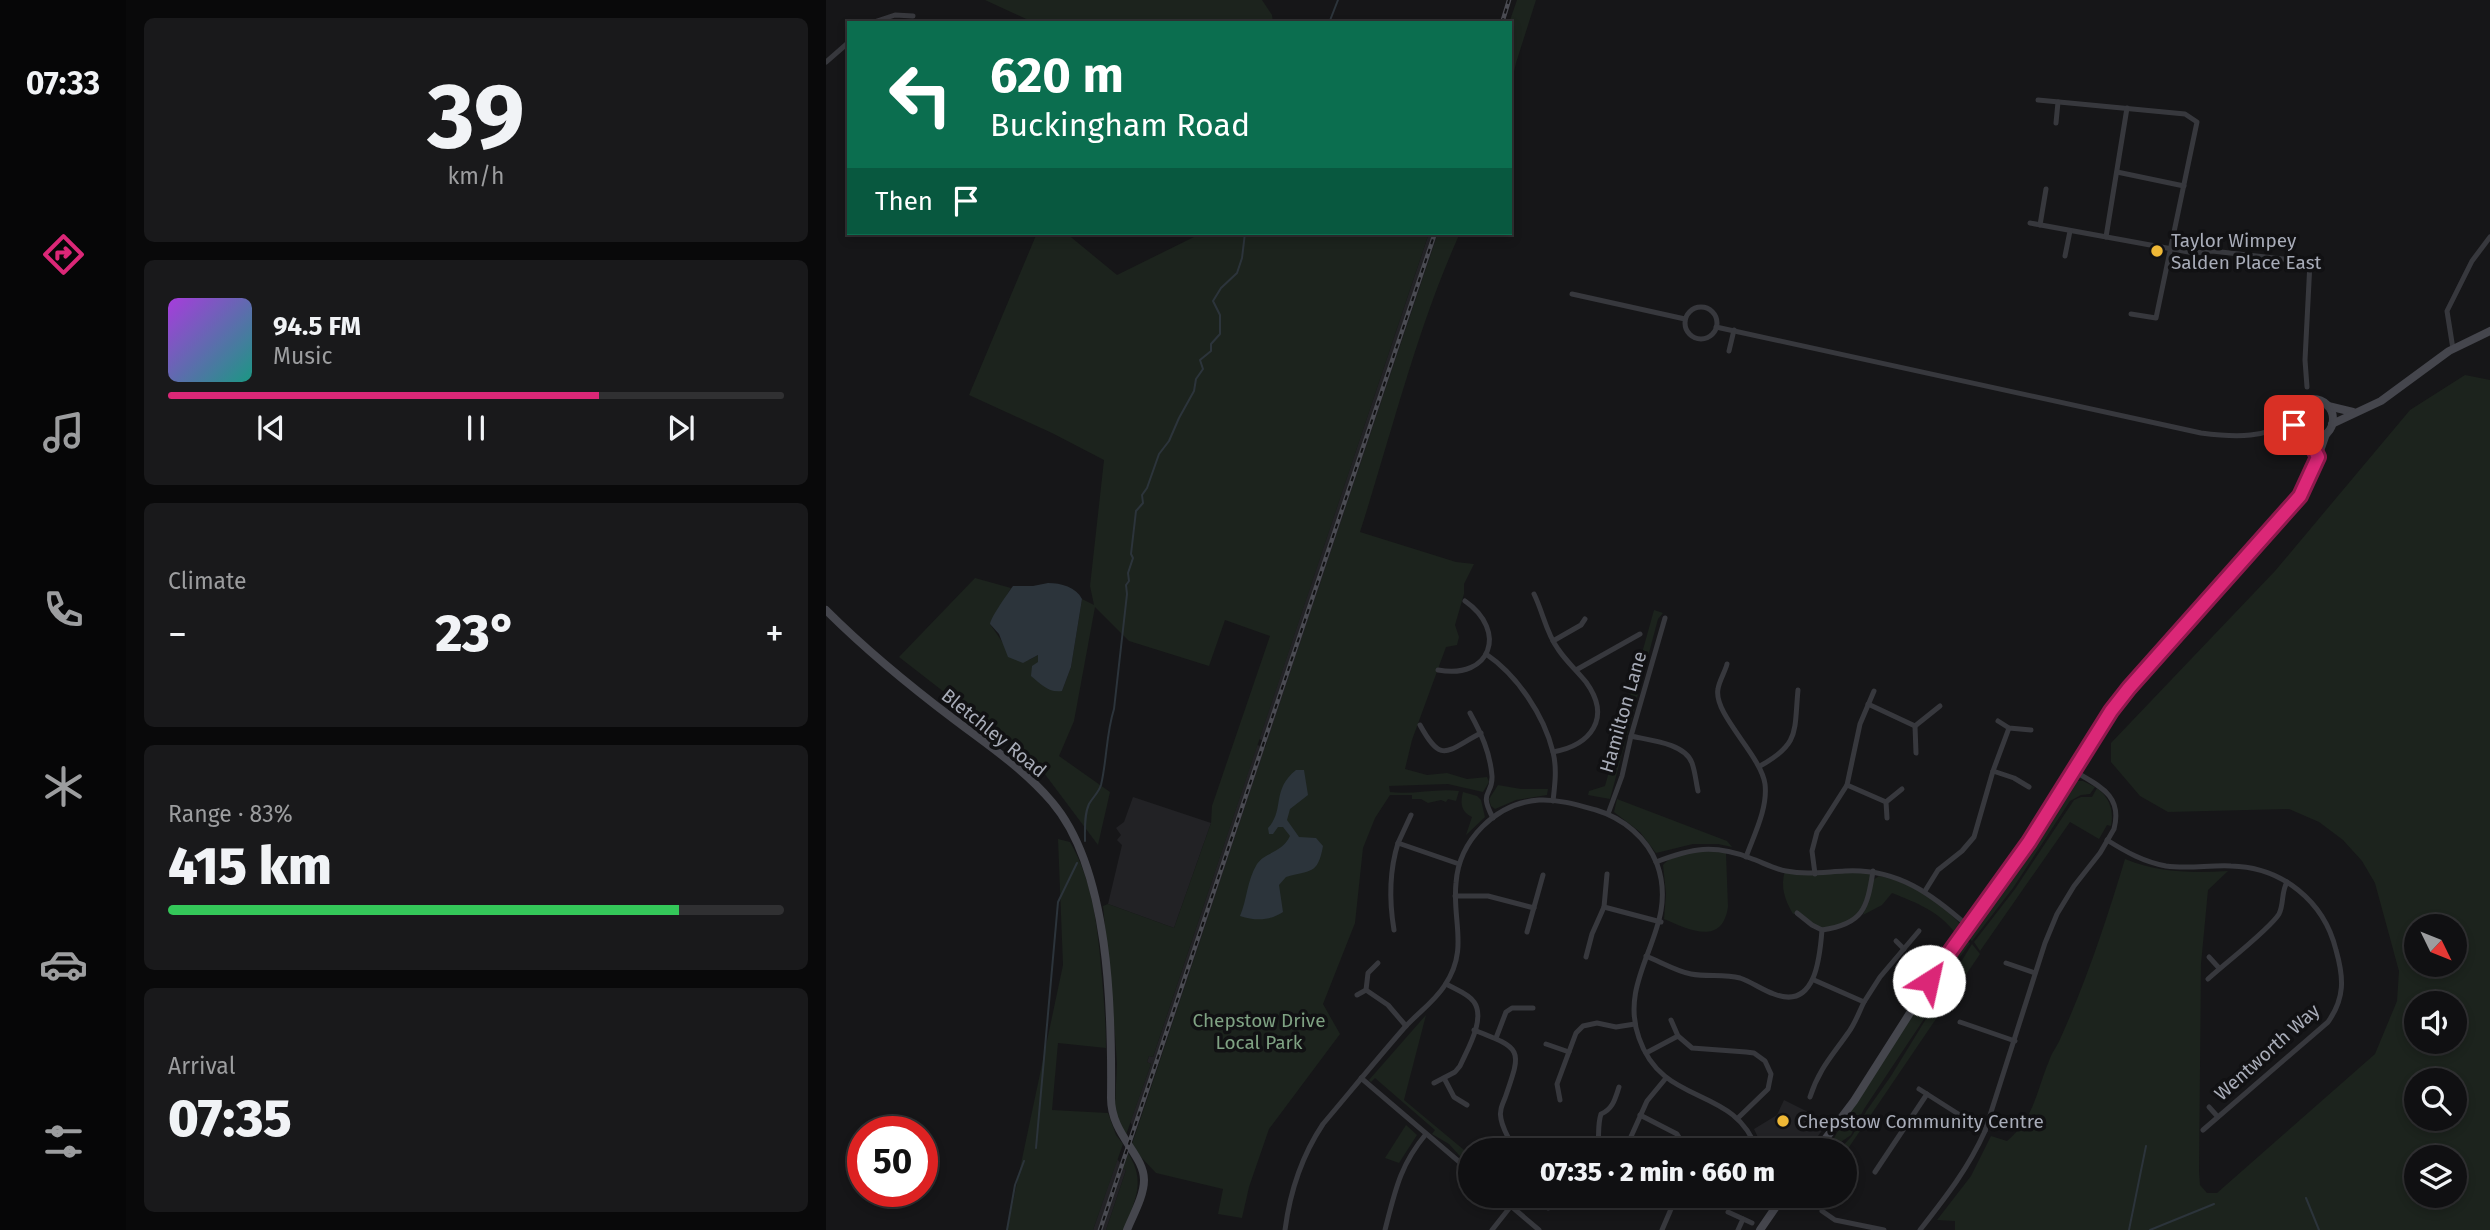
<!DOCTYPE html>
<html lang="en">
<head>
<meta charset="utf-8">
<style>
  :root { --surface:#101012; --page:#19191b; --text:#f1f3f6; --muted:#9c9d9f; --line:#303032; --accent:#db2777 }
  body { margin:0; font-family:"Fira Sans",sans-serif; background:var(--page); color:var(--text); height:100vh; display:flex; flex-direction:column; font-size:26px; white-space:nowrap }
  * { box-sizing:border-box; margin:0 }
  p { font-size:23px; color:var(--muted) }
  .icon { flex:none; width:38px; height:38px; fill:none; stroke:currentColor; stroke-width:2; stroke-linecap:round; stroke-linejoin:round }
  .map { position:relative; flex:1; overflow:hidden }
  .drawer { display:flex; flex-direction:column; gap:18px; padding:18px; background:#09090a; width:700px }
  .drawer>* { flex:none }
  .guide { position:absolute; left:21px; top:21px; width:665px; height:214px; border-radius:0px; box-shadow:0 4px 10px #0003,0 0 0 2px var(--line); background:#0b6e4f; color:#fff; overflow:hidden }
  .needle { width:46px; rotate:133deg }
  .fabs { position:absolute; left:1578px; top:914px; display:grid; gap:14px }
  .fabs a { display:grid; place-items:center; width:63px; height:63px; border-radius:50%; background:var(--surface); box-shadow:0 4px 10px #0003,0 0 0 2px var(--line); font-size:35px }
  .speed { position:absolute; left:21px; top:1116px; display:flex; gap:14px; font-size:35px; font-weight:700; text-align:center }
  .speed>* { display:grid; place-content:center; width:91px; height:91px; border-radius:50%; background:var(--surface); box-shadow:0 4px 10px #0003,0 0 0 2px var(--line); line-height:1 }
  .speed .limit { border:10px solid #d22; background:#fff; color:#111 }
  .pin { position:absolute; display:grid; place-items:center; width:60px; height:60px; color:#fff; margin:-30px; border-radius:14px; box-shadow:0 4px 10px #0006 }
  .me { position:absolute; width:77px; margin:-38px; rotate:35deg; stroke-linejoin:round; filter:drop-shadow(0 0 5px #0008) }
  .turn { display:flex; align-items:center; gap:24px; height:147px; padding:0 28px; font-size:32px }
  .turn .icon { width:91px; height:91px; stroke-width:2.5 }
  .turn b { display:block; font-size:49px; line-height:60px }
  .then { display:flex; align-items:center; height:66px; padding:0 28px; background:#0003; gap:14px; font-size:26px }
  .big { font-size:52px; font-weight:800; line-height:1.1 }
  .drawer .widget { flex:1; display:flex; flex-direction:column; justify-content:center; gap:10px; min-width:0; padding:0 24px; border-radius:10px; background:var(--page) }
  .drawer .dial { align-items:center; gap:0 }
  .dial b { font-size:91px; line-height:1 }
  .song { display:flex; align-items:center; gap:21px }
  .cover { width:84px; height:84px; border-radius:10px; background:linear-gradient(135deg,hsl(280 70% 55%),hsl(170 70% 35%)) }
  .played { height:7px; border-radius:4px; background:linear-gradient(90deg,var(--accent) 70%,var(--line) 70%) }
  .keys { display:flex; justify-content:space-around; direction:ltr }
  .heat { display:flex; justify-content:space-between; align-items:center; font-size:38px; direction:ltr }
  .charge { height:10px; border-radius:5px; background:linear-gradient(90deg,#34c759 83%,var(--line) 0) }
  .trip { position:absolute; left:632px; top:1138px; width:399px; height:70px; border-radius:35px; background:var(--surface); box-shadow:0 4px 10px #0003,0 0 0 2px var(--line); font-weight:800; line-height:70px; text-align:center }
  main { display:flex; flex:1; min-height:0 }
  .tabs { display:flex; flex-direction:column; width:126px; justify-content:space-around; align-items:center; background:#060607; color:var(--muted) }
  .tabs .icon { width:49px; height:49px }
  .tabs .current { color:var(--accent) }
  .tabs b { font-size:32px; color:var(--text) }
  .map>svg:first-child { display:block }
  .built { fill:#222225 }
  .green { fill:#1c231d; fill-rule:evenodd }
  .water { fill:#2c343b }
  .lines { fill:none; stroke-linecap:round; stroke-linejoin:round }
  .stream { stroke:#2c343b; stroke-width:2 }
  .street { stroke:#37383d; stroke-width:5 }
  .secondary { stroke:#45464d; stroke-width:8 }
  .rail-casing { stroke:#4a4b52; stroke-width:4.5 }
  .rail { stroke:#111113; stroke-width:2; stroke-dasharray:5; stroke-linecap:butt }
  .route-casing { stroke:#8e194d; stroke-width:18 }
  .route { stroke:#db2777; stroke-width:12 }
  .poi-dot { fill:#efb836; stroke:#111113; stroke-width:2.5 }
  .labels { text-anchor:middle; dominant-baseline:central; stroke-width:7; stroke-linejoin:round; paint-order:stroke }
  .poi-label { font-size:19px; fill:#a8acb8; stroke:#111113; text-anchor:start }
  .street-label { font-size:19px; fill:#a8acb8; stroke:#111113 }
  .park-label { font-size:19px; fill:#7fa283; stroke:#111113 }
</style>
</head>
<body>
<main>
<nav class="tabs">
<b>07:33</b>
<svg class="icon current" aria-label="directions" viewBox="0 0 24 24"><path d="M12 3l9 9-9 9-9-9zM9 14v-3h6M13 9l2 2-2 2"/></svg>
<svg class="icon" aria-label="music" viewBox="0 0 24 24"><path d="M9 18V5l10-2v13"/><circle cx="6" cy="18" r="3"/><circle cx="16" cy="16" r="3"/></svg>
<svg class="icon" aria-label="phone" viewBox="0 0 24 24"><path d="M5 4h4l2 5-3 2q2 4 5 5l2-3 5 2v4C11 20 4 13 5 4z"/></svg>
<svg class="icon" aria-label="climate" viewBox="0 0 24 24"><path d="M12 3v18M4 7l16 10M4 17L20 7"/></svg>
<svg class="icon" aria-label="car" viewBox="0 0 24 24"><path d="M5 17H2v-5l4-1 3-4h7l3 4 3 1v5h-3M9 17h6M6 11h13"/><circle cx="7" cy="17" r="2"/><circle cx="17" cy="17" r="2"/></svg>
<svg class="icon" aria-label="filters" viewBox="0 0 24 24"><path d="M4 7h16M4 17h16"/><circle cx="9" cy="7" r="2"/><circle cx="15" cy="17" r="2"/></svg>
</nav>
<section class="drawer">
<div class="widget dial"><b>39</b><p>km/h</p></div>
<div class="widget">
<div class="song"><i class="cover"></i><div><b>94.5 FM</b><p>Music</p></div></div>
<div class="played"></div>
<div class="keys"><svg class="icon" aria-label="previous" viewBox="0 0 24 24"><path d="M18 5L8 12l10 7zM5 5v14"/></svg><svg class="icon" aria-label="pause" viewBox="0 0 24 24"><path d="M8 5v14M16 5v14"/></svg><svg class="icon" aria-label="next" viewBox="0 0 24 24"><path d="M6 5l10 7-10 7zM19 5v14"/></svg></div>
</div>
<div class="widget"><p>Climate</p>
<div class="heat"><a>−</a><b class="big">23°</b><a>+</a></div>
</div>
<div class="widget"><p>Range · 83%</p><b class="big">415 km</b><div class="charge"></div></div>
<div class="widget"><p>Arrival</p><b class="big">07:35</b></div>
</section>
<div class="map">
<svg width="1664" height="1230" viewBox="0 0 1664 1230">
  <rect width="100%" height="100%" fill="#161618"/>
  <g class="built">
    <polygon points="603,233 612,233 442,742 433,739"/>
    <polygon points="431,745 440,748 310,1131 304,1122 325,1064 321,1062 323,1056 327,1057"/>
    <polygon points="307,797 385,823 348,928 282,904 296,845 291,840 295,835 290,828 298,822"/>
    <polygon points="958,1100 1002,1122 982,1150 938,1150 928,1129 951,1115"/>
    <polygon points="291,1159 300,1170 280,1230 267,1230"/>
  </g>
  <g class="green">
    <polygon points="159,0 436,0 446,15 447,23 209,23"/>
    <polygon points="691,0 710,0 690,63 684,90 683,23"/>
    <polygon points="211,233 240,233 291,275 370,236 372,233 603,233 327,1057 323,1056 321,1062 325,1064 300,1135 291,1117 289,1105 291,1064 288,1021 277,906 282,904 348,928 385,823 386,806 444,636 399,620 383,666 303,641 269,607 248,721 233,756 284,792 272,845 212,765 73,657 149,578 185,588 164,624 177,643 203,660 212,655 212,662 236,691 245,667 256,599 268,605 264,586 278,460 226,433 143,395"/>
    <path d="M612 233H634C591 328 566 432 534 532L630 562 648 564 638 584V594L629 625 633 637 631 645 620 647 586 740 579 769 601 775 621 773 641 779 661 777 663 782 657 792 622 784 563 786 564 792C587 795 610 788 633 791L630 801 622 799 620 802 615 800 602 803 595 799H586V795H564L549 818 537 848 529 923 497 1004 514 1034 443 1129 423 1187 416 1218 392 1214 397 1189 330 1173 313 1155 306 1144Z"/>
    <path d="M1639 375 1664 380V1230H1129V1221L1111 1220 1145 1176 1165 1136 1181 1141C1209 1117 1210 1092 1223 1061 1226 1052 1232 1045 1235 1037 1261 979 1281 919 1299 859 1333 873 1365 873 1402 871L1382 890 1375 964 1373 1172 1374 1185 1381 1193H1391L1549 1054 1571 1001 1573 971 1549 883 1536 861 1517 840 1493 822 1463 809 1342 812 1314 796 1285 762V743L1449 571 1584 410ZM1591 926H1629V964H1591ZM1591 1003H1629V1041H1591ZM1591 1080H1629V1118H1591ZM1591 1157H1629V1195H1591Z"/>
    <polygon points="828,610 837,613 832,619 784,799 762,795 763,791 779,786"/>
    <polygon points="1251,781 1257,781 1269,787 1264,794 1255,795 1244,801 1187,888 1146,941 1141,937 1216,833 1246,784"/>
    <polygon points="672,785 695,789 722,789 721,795 690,800 669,809 665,806 663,799"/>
    <path d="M1271 788C1284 798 1288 811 1285 826L1281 825 1273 839 1244 822 1154 951 1148 942 1189 889 1248 800 1255 797H1266Z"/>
    <path d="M637 792 651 796 655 800 659 817 640 835 646 817C635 812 634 803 637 792Z"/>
    <polygon points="791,799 901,841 906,847 892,844 867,844 830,853 814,832 788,812"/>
    <path d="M232 839 244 842C268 883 272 931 276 978 278 1001 280 1025 280 1048L232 1043 226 1110 282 1113 290 1135 297 1144 267 1230H181L237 965Z"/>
    <path d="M884 851 900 853 902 907C896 947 862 929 838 919L840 894 837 865C847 853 869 852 884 851Z"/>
    <path d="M959 871H1047L1043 892 1030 920 996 930 971 913 967 914C959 900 954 887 959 871Z"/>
    <path d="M1053 876C1083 882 1113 900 1133 923L1134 928 1130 934C1113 911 1091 903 1066 893L1056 905 1037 915 1047 880Z"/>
    <polygon points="1139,940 1144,943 1126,968 1100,1016 1038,1109 1025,1135 1012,1144 1007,1140 1014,1127 1120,963"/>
    <polygon points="1146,944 1154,954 1019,1153 1019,1158 1018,1150 1013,1150 1026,1136 1041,1110 1065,1076"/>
    <polygon points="600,1015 578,1100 644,1155 642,1165 623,1144 606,1134 609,1130 549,1078 545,1082 543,1080"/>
    <polygon points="580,1125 591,1135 573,1163 559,1158"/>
    <path d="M302 1153C321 1183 308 1201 298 1230H280L300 1170 297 1169Z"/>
  </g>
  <g class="water">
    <path d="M222 583C235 583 250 587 256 599L245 667 236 691C222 693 215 684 205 676L206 666 212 662V655L197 663 182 657 173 634 164 624C165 617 182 593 187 586H207Z"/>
    <path d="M470 770H478L482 795 464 809 461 820 473 837 490 838 497 846C492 875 484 870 460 877L453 885 457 912C443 921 430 921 414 916 421 900 421 880 431 864 439 852 456 853 464 836L457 827H452L447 834H443L442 828C459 810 445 790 470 770Z"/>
  </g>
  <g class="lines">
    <g class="stream">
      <polyline points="503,23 512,0"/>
      <path d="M259 841C259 829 258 815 263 804 267 797 273 792 275 785 281 760 280 734 288 709L301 594 300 585 303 581 302 573 307 558 305 554 310 511 317 503 316 495 321 488 333 454 343 441 353 418 368 391 370 379 377 369 374 360 385 351V344L394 334V315L387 301 395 288 411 273 416 258 419 233"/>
      <polyline points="210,1148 232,902 251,863"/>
      <polyline points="1480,1198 1493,1230"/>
      <polyline points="181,1230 189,1185 198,1161"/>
      <polyline points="1303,1230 1320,1146"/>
      <polyline points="1324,1230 1388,1204"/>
    </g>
    <g class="street">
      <polyline points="45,23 69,15 87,16"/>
      <polyline points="0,62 23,42"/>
      <polyline points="1212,100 1359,114 1371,122 1330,318 1305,314"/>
      <polyline points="1230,123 1232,102"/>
      <polyline points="1291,172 1358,186"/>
      <polyline points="1204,223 1368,253 1386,251 1484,262 1479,360 1481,387"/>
      <polyline points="1214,225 1220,189"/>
      <polyline points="1280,237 1301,108"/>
      <polyline points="1239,256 1244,231"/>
      <polyline points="746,294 859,319"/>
      <circle cx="875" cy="323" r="16"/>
      <path d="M890 327 1375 433C1406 437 1445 440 1468 416"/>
      <polyline points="1627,349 1621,311 1646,261 1664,237"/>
      <polyline points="903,351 908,330"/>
      <polyline points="1457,427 1471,429"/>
      <path d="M708 594C717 612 720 633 732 649 740 661 751 671 760 682 786 718 765 745 727 752"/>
      <polyline points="727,641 755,625 759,619"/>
      <path d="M660 654C691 675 718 715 727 752 731 768 729 784 727 801"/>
      <path d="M901 664C899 672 893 681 892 689 887 714 935 755 939 784 942 808 928 835 920 857"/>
      <path d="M612 670C665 680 682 631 639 601"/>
      <polyline points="750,670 814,634"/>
      <polyline points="1042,704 1089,726 1114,706"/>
      <path d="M644 713C655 733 664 752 666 776 667 796 652 790 667 818"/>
      <polyline points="1172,721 1183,728 1205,730"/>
      <path d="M594 725C616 765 620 751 655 733"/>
      <polyline points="1089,726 1090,753"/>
      <path d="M805 736C822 740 859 743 866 763 869 771 870 782 872 791"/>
      <path d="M934 766C974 744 968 732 972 690"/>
      <polyline points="1167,771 1188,778 1203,787"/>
      <polyline points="1021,785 1060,802"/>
      <polyline points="782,814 796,776 805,736 839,618"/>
      <polyline points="1061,818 1060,802 1076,789"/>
      <path d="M1281 840C1300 852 1318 862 1340 866 1362 869 1383 865 1405 866 1456 867 1498 901 1510 950 1518 978 1519 998 1502 1022L1377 1130"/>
      <polyline points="572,843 585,815"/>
      <path d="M830 862C866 848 888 844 924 858 936 862 948 869 960 871 980 875 998 872 1019 871 1071 868 1106 894 1143 927"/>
      <polyline points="989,874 986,851 991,832 1021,785 1034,724 1048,691"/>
      <polyline points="1099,891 1112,870 1136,851 1148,837 1167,771 1183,728"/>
      <polyline points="629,896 662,896 708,908"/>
      <polyline points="778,907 835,922"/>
      <polyline points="971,913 986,925 996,930"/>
      <path d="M568 930C563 900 563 872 572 843L633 864"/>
      <polyline points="701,932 717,875"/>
      <polyline points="1070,941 1078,949"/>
      <path d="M820 956C835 962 850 971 865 974 881 977 898 974 914 978 926 982 936 990 948 994 990 1011 994 956 996 930 1037 924 1041 909 1047 871"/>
      <polyline points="760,957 766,934 778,907 781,874"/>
      <polyline points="1383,957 1393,968"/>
      <polyline points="1180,963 1209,973"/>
      <path d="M1382 979C1397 965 1444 929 1453 914 1458 904 1455 893 1461 882"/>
      <polyline points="988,980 1038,1002 1054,977 1093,931"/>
      <polyline points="540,990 562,1005 580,1026"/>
      <polyline points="531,995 540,990 542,973 552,963"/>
      <polyline points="845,1020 852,1036"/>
      <polyline points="1134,1022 1189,1041"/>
      <path d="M648 1030C697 1049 696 1049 679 1098 676 1105 673 1112 675 1119 677 1130 684 1141 689 1150"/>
      <polyline points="670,1038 680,1012 686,1008 707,1008"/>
      <polyline points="720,1044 743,1052"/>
      <polyline points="820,1053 852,1036 866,1048 920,1052 928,1053 939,1061 945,1074 942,1089 912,1118"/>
      <polyline points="535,1078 644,1171"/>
      <polyline points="618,1078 628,1097 641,1105"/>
      <path d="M608 1083 629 1072 634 1066C641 1050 660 1019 648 1002 643 994 629 989 620 984"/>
      <polyline points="1093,1089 1159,1131"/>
      <path d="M984 1097C993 1069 1006 1056 1022 1033 1029 1024 1033 1012 1038 1002"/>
      <polyline points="734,1100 731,1084 750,1033 757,1026 771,1023 790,1027 809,1024"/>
      <polyline points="1383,1107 1392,1117"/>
      <polyline points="814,1115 851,1134 861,1150"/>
      <path d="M771 1150C774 1137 771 1126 775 1114 787 1109 789 1099 793 1087"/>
      <polyline points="799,1150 821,1101 840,1078"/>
      <polyline points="1049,1172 1101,1094"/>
      <polyline points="672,1195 713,1230"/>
      <polyline points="722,1208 727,1195"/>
      <polyline points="996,1211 1009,1220 1058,1230"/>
      <polyline points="902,1212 926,1223"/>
      <path d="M459 1230C464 1191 475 1157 497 1124 524 1092 551 1059 579 1027 592 1013 609 1001 619 985 643 949 626 921 630 883 633 840 670 803 713 800 732 799 752 805 770 810 797 818 821 838 831 864 855 930 790 974 813 1038 837 1108 908 1084 931 1150"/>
      <path d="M559 1230C569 1191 574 1165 600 1134"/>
      <polyline points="666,1230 685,1206"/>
      <polyline points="836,1230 851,1195"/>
      <polyline points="912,1230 917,1219"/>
      <path d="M1094 1230C1119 1198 1142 1169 1159 1131L1219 943 1231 914 1248 886 1274 853 1288 829C1297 795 1273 786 1248 771"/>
    </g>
    <g class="secondary">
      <circle cx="1487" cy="419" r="20"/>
      <polyline points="1502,406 1527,412"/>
      <polyline points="1506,424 1555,401 1623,351 1664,331"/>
      <path d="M0 610C40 650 84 686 129 720 162 745 198 769 226 802 284 870 286 1011 285 1098 285 1135 318 1154 318 1180 318 1196 307 1215 301 1230"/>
      <polyline points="991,1150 1028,1101 1117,961 1203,842 1285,711 1303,688 1467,506 1487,471 1500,434"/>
      <polyline points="934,1230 958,1195"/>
    </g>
    <g class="rail-casing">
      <g id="rail">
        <polyline points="676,23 683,0"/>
        <polyline points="274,1230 609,233"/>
      </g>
    </g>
    <use href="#rail" class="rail"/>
  </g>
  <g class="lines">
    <g class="route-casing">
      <polyline id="route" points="1103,981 1203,842 1285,711 1303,688 1474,496 1492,457 1482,438 1474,433 1468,425"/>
    </g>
    <use href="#route" class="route"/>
  </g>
  <g class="poi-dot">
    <circle cx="1331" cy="251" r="7"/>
    <circle cx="957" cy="1121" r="7"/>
  </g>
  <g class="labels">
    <g class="poi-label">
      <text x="1345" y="240">Taylor Wimpey<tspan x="1345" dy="22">Salden Place East</tspan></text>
      <text x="971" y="1121">Chepstow Community Centre</text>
    </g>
    <g class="street-label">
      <text transform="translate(797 712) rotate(-74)">Hamilton Lane</text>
      <text transform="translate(168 733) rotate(39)">Bletchley Road</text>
      <text transform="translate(1441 1052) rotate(-42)">Wentworth Way</text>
    </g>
    <g class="park-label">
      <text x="433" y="1020">Chepstow Drive<tspan x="433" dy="22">Local Park</tspan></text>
    </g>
  </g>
</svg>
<div class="fabs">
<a><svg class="needle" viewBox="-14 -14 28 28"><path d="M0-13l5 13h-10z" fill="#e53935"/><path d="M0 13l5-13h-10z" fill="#9c9d9f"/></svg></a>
<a><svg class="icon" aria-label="sound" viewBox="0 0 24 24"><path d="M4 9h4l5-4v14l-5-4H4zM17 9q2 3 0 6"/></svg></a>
<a><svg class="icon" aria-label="search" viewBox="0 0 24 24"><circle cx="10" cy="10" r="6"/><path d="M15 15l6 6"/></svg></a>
<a><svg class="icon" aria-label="layers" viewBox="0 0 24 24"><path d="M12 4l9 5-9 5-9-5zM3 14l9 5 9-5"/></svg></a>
</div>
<div class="speed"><div class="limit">50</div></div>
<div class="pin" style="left:1468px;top:425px;background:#d93025"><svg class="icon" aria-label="arrive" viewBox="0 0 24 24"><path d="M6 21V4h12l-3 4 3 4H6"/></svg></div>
<svg class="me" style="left:1103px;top:981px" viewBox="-20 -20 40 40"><circle r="19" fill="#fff"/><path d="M0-13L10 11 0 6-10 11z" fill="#db2777"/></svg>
<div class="trip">07:35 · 2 min · 660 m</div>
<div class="guide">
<div class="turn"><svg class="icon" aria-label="left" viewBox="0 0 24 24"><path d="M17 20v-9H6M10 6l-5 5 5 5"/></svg><div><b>620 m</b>Buckingham Road</div></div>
<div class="then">Then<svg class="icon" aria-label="arrive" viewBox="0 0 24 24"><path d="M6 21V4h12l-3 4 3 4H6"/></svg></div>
</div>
</div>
</main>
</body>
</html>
